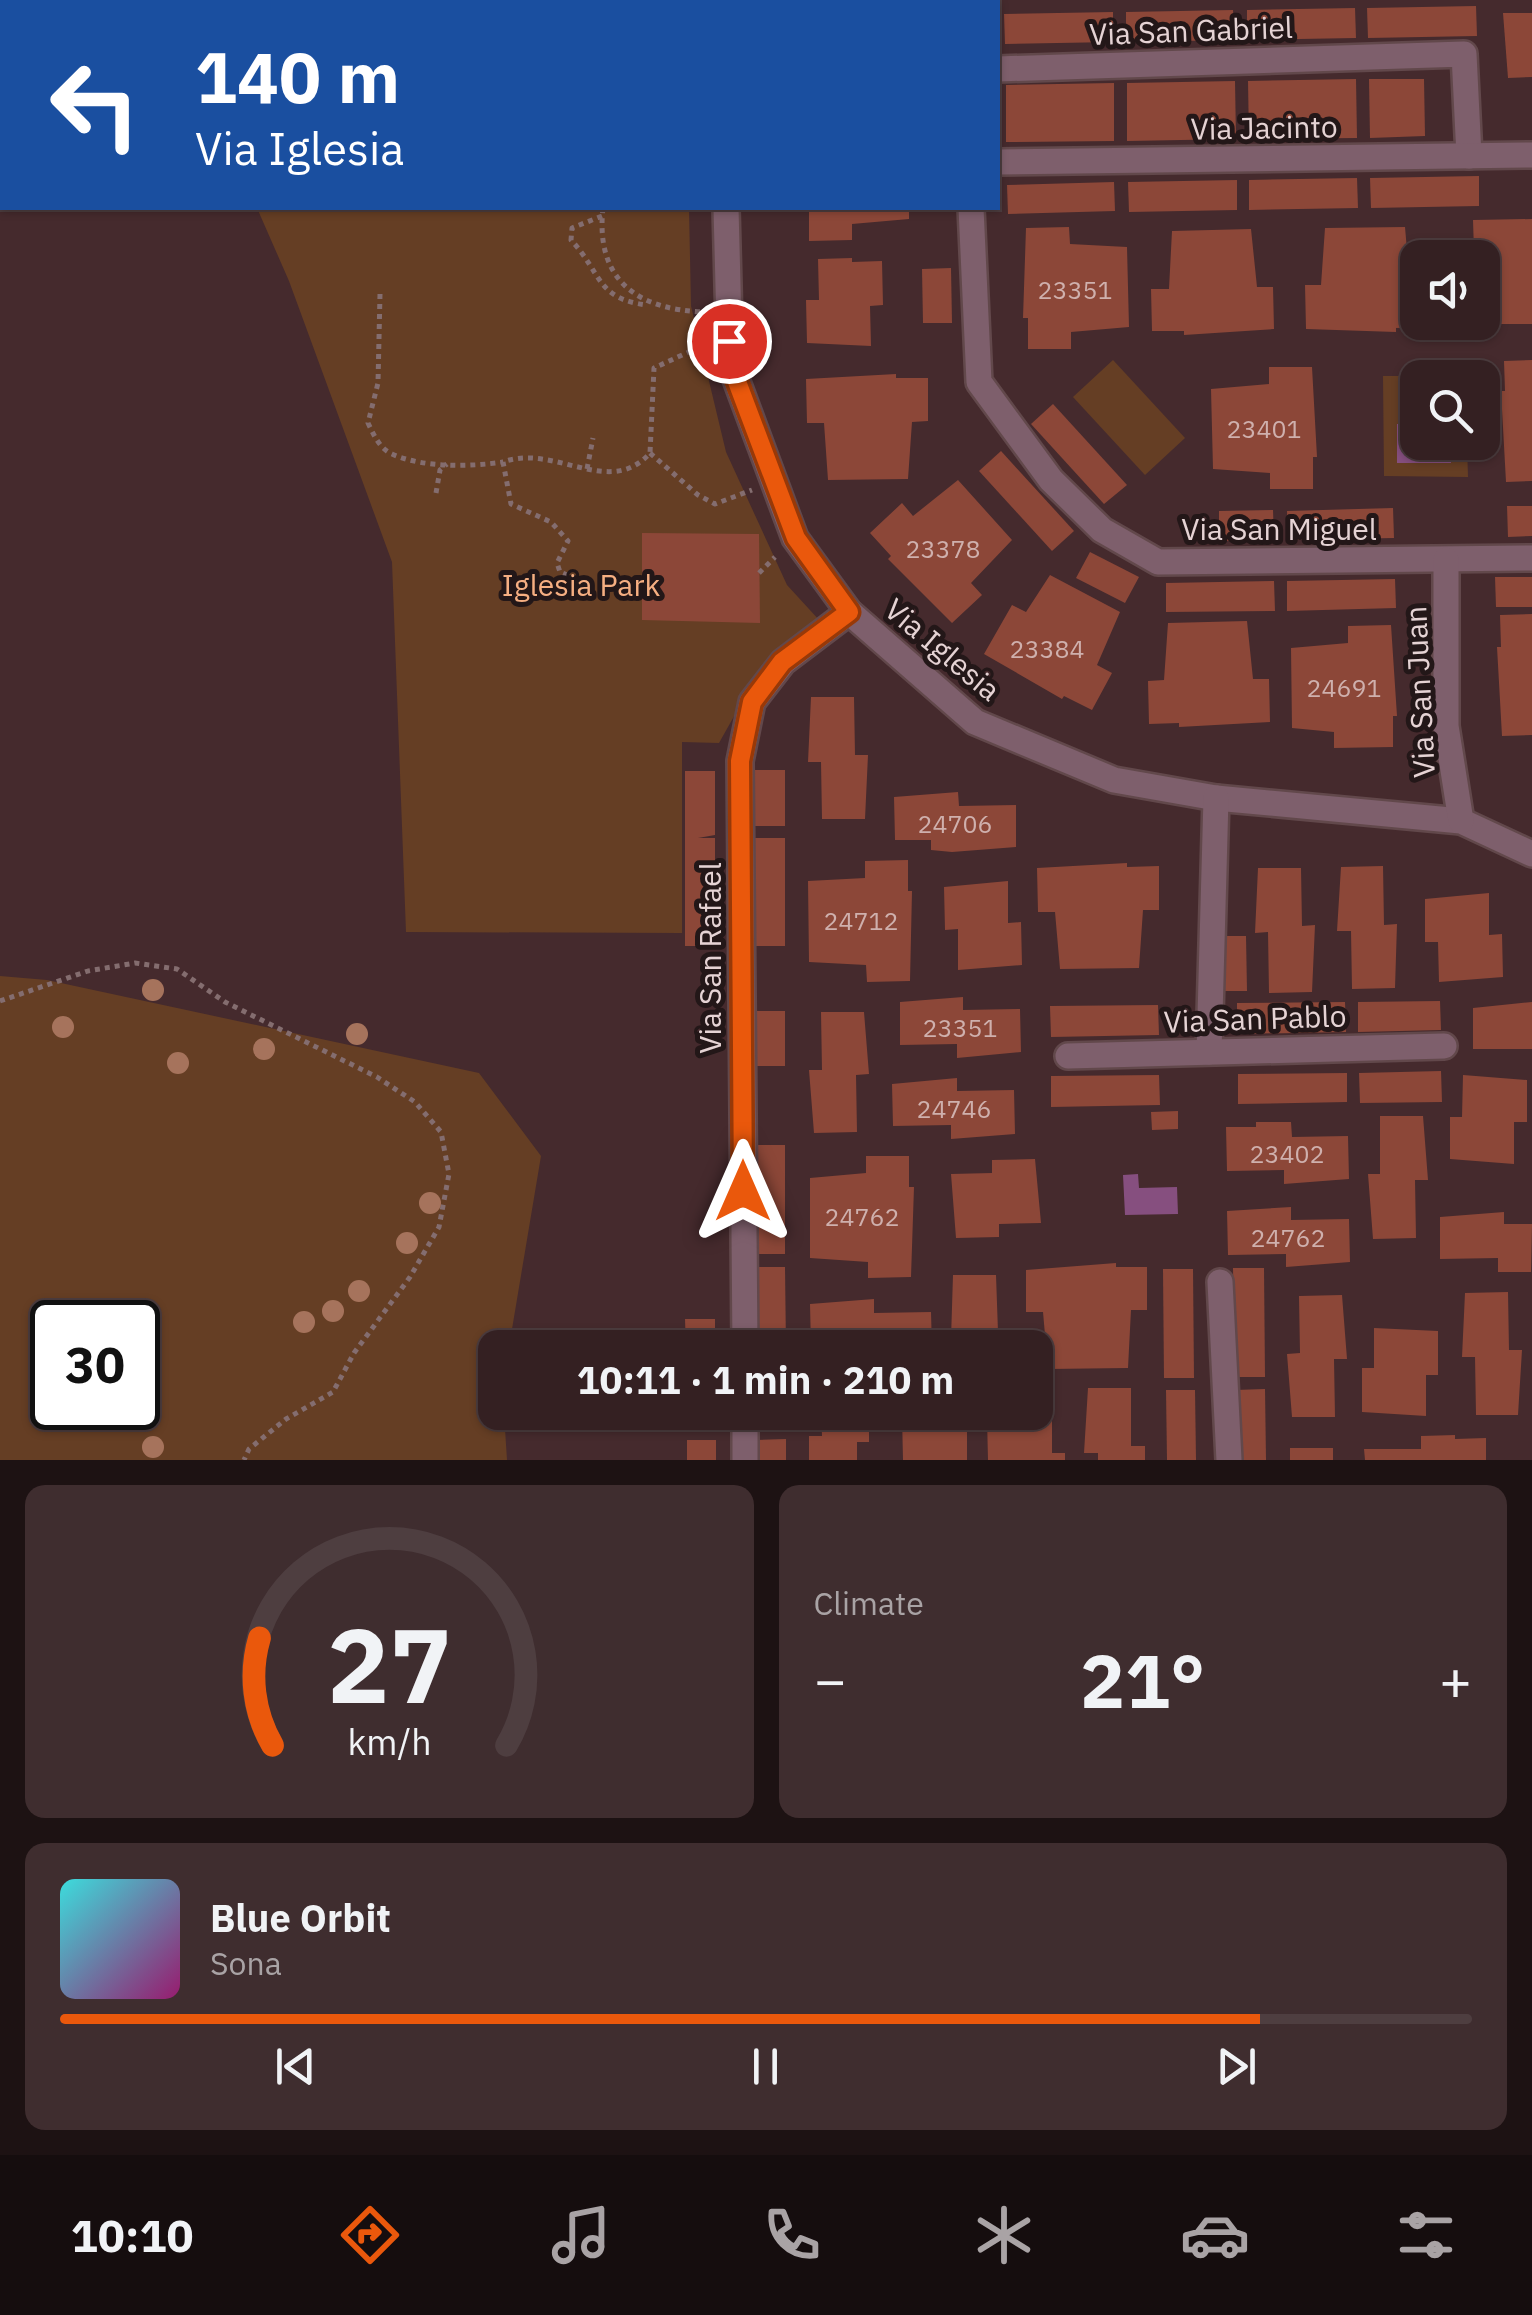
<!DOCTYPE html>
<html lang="en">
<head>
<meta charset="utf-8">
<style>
  :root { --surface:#342022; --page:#3f2d2f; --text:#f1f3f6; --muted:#a9a3a5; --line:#4e3e40; --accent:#ea580c }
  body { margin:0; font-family:"IBM Plex Sans",sans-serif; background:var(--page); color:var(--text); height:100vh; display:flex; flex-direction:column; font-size:38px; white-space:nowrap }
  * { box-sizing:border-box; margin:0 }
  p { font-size:32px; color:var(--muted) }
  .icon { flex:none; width:55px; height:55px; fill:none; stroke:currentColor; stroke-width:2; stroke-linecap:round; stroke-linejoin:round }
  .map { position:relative; height:1460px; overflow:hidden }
  .panel { display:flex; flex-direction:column; gap:25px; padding:25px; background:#1d1213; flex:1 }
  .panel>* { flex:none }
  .hud { position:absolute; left:0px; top:0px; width:1000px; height:210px; box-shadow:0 2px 8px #0004,0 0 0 2px var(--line); background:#1a4fa0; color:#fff; overflow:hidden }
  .buttons { position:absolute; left:1400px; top:240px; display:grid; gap:20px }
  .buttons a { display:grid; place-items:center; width:100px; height:100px; border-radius:20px; background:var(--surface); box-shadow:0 2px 8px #0004,0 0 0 2px var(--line); font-size:50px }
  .speed { position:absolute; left:30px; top:1300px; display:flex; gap:20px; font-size:50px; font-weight:700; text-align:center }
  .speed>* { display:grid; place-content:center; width:130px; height:130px; border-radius:50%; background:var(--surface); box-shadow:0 2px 8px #0004,0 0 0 2px var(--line); line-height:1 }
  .speed .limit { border:5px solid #111; border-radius:15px; background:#fff; color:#111 }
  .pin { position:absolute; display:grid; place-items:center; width:85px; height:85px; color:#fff; margin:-42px; border:5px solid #fff; border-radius:50%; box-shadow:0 2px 10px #0007 }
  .me { position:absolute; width:110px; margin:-55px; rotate:0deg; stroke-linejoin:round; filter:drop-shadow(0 0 8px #0008) }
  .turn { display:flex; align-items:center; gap:35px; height:210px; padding:0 30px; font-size:45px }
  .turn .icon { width:130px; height:130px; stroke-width:2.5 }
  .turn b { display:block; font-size:70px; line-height:85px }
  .big { font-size:75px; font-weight:800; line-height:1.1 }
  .panel .tile { flex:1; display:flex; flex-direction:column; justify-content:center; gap:15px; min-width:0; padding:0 35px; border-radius:20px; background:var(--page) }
  .panel .dial { align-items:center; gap:0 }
  .dial svg { height:260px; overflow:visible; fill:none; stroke:var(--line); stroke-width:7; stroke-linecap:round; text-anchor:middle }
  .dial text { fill:var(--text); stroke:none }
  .song { display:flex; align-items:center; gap:30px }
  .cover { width:120px; height:120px; border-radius:15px; background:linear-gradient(135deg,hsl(180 70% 55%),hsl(320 70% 35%)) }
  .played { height:10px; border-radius:5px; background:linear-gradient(90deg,var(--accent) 85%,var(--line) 85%) }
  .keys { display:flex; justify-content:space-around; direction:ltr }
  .heat { display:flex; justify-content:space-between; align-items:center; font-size:55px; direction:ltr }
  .panel .tiles { flex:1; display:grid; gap:25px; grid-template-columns:1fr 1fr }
  .tile:last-child { grid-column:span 2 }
  .trip { position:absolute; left:478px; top:1330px; width:575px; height:100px; border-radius:20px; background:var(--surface); box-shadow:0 2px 8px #0004,0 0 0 2px var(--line); font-weight:800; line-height:100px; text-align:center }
  .tab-bar { display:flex; height:160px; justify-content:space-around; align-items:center; background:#150d0e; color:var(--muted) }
  .tab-bar .icon { width:70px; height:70px }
  .tab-bar .selected { color:var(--accent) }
  .tab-bar b { font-size:45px; color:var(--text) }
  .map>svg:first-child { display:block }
  .green { fill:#653e24; fill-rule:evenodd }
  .water { fill:#864f7f }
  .building { fill:#8c4738 }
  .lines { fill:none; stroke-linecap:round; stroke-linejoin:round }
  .minor-casing { stroke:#62484b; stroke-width:30 }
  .path { stroke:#846d6f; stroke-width:5; stroke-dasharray:5 5; stroke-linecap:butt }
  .minor { stroke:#7e5f6c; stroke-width:25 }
  .tree { fill:#a6735c }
  .route-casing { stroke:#983908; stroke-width:25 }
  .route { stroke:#ea580c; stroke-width:18 }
  .labels { text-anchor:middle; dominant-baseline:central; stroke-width:10; stroke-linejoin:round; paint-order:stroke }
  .number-label { font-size:25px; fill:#cfb0ad }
  .street-label { font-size:30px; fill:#e5d3d4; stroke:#231718 }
  .park-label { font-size:30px; fill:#f6af82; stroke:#231718 }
</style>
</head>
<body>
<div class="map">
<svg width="1532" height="1460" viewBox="0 0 1532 1460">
  <rect width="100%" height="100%" fill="#452a2d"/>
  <g class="green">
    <polygon points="164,0 688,0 688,2 166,2"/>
    <polygon points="257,208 689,208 691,306 726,452 787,585 820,621 760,670 719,743 682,742 682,933 406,932 392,562 289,281"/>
    <polygon points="1451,359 1451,374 1465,377 1418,378 1418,442 1467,443 1468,477 1384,476 1383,376 1426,376 1426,360"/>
    <polygon points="1113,360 1185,438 1145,475 1073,397"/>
    <path d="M0 976 47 980 479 1073 541 1156 509 1347 495 1348V1412L504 1413 507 1460H0ZM52 1322H138V1408H52Z"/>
  </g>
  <g class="water">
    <polygon points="1397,424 1411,424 1418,442 1450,443 1451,463 1397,463"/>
    <polygon points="1138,1174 1139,1188 1177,1187 1178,1214 1125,1215 1123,1175"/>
  </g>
  <g class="building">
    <polygon points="1476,6 1477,36 1368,38 1367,8"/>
    <polygon points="1355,8 1356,38 1247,40 1247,10"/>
    <polygon points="1233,10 1234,40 1126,42 1126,12"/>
    <polygon points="1113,12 1113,42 1005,44 1004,14"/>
    <polygon points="1503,13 1532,13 1532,77 1508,78"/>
    <polygon points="1356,79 1357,138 1249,139 1248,81"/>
    <polygon points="1369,79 1424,79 1425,136 1370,138"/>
    <polygon points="1235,81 1236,139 1127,141 1127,83"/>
    <polygon points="1114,83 1114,141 1006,142 1006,85"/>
    <polygon points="1479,176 1479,206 1371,208 1370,178"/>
    <polygon points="1357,178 1358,208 1249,210 1249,180"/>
    <polygon points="1237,180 1237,210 1129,212 1128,182"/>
    <polygon points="1114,182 1115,211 1008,214 1007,185"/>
    <polygon points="809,208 909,208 909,219 852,224 852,240 809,241"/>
    <polygon points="1532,219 1532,324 1485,324 1482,258 1469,258 1469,251 1474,251 1473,220"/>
    <polygon points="1069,227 1070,244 1127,247 1129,327 1071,332 1071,349 1028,349 1028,318 1023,318 1026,228"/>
    <polygon points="1405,227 1410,285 1418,284 1418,322 1427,322 1427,327 1396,328 1396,332 1306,329 1305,285 1321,285 1325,228"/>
    <polygon points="1251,229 1257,287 1273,287 1274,329 1184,335 1184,331 1152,331 1151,289 1169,289 1172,231"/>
    <polygon points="852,258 852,262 882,261 883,305 870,306 871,346 807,343 806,300 819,300 818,259"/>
    <polygon points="951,268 952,323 923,323 922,269"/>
    <polygon points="1532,360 1532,481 1506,482 1501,391 1505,391 1504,361"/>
    <polygon points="1269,367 1312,367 1317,457 1313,457 1313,489 1270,489 1270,473 1213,469 1211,389 1269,384"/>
    <polygon points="896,374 896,378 928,378 928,421 912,422 908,479 828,480 824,423 807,423 806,379"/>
    <polygon points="1053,404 1127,485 1104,504 1031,424"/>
    <polygon points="1001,451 1074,531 1052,551 979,471"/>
    <polygon points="958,480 1012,540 971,583 982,595 952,623 888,559 891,556 870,533 902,503 913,516"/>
    <polygon points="1507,506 1532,506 1532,536 1508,537"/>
    <polygon points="1393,508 1394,538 1288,540 1287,511"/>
    <polygon points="1273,510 1274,540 1219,541 1219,511"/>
    <polygon points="642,533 759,534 760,623 642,620"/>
    <polygon points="1090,552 1139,577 1125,603 1076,578"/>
    <polygon points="1050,575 1120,612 1097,665 1112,673 1092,710 1064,696 1062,699 984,654 1012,605 1026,612"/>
    <polygon points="1495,577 1532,577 1532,607 1496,607"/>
    <polygon points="1395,579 1396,608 1287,611 1287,581"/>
    <polygon points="1274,581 1275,611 1166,612 1166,583"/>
    <polygon points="1532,614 1532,735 1502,736 1497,647 1501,647 1500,615"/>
    <polygon points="1247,621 1253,679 1269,679 1270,722 1179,727 1179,723 1149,724 1148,681 1164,680 1168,623"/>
    <polygon points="1391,625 1397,716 1393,716 1393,747 1334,748 1334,732 1292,728 1291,648 1348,643 1348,626"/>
    <polygon points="811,697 854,697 855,755 868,755 865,819 822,819 821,762 808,762"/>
    <rect x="755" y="770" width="30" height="56"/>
    <polygon points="685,771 715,771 715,835 698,838 715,838 715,946 685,946"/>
    <polygon points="958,792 959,806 1016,805 1016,847 952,852 931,850 931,840 895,840 894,797"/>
    <rect x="755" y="838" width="30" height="108"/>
    <polygon points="908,860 908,891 912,891 910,981 867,982 866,965 809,962 808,881 865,878 865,861"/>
    <polygon points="1127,863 1127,867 1159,866 1159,910 1143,910 1139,968 1060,969 1055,912 1038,912 1037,868"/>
    <polygon points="1383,866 1384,925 1397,924 1395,988 1352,989 1351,931 1337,931 1341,867"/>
    <polygon points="1258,868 1301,868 1302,926 1315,925 1312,992 1269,993 1268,932 1255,933"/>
    <polygon points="1008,881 1008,923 1021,922 1022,965 958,970 958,929 945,930 944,887"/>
    <polygon points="1489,893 1489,935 1502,934 1503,977 1439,982 1438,942 1425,942 1425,899"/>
    <polygon points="1216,936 1246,936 1247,991 1217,991"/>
    <polygon points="963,997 963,1010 1020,1009 1021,1052 957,1058 957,1044 900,1045 900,1002"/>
    <polygon points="1440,1001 1441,1030 1358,1032 1358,1002"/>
    <polygon points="1345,1002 1346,1032 1237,1034 1237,1003"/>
    <polygon points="1532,1002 1532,1049 1473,1049 1473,1008"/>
    <polygon points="1158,1005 1159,1035 1051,1037 1050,1006"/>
    <rect x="755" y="1011" width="30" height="55"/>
    <polygon points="821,1012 864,1012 869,1074 856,1075 857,1132 814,1133 809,1070 822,1070"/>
    <polygon points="1441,1071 1442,1102 1360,1103 1359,1073"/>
    <polygon points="1347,1073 1347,1102 1238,1104 1238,1074"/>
    <polygon points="1159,1075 1160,1105 1051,1107 1051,1076"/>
    <polygon points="1463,1075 1527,1080 1527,1122 1514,1122 1514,1164 1450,1159 1450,1117 1462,1117"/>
    <polygon points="957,1078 957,1091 1014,1090 1015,1134 951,1139 951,1125 893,1126 892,1084"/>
    <polygon points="1178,1111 1178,1129 1152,1130 1151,1112"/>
    <polygon points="1380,1116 1423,1116 1428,1180 1415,1180 1416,1238 1373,1239 1368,1174 1380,1174"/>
    <polygon points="1256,1122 1291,1122 1292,1137 1348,1136 1349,1179 1284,1184 1284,1170 1227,1171 1226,1127 1256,1127"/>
    <polygon points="755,1145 785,1145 785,1254 756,1254"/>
    <polygon points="866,1156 909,1156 909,1187 914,1187 911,1277 868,1278 868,1262 810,1258 810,1178 866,1173"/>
    <polygon points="1035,1159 1041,1223 999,1224 999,1237 956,1238 951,1174 992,1173 992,1160"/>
    <polygon points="1291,1207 1291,1220 1349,1219 1350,1262 1286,1267 1286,1254 1228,1255 1227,1211"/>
    <polygon points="1504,1212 1504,1224 1532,1224 1531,1272 1498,1272 1498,1258 1440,1259 1440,1217"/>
    <polygon points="1116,1263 1116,1267 1147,1267 1147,1310 1131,1310 1128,1368 1048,1369 1043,1312 1026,1312 1026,1270"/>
    <polygon points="754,1267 785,1267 786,1348 755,1348"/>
    <polygon points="1233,1268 1264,1268 1265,1377 1235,1377"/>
    <polygon points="1163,1269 1193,1269 1194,1378 1164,1378"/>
    <polygon points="953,1275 996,1275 998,1332 1010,1331 1010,1348 964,1348 963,1339 951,1339"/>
    <polygon points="1508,1292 1509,1350 1522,1350 1518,1415 1476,1415 1475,1357 1462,1357 1465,1293"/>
    <polygon points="1342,1295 1347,1359 1334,1359 1335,1417 1292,1417 1287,1354 1300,1353 1299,1296"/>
    <polygon points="874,1299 874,1313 931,1312 932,1348 811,1347 810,1304"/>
    <polygon points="685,1319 715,1319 715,1348 686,1348"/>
    <polygon points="1374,1328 1438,1331 1438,1375 1426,1375 1426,1416 1362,1412 1362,1368 1374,1368"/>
    <polygon points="1088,1388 1131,1388 1131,1446 1145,1446 1145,1460 1098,1460 1098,1453 1084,1453"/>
    <polygon points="1265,1389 1266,1460 1236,1460 1235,1390"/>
    <polygon points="1166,1390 1195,1390 1196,1460 1167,1460"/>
    <polygon points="821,1412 869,1412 869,1442 857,1442 857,1460 809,1460 809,1436 822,1436"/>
    <polygon points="1018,1413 1052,1413 1052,1453 1065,1453 1065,1460 988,1460 987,1418 1018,1417"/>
    <polygon points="935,1415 935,1419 967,1419 967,1460 903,1460 902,1416"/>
    <polygon points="1455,1435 1455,1439 1486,1438 1486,1460 1365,1460 1364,1449 1421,1449 1421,1436"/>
    <polygon points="786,1439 786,1460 756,1460 756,1440"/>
    <rect x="687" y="1440" width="29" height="20"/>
    <rect x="1290" y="1448" width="43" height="12"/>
  </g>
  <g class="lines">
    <g class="minor-casing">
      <g id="minor">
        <polyline points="724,2 724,0"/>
        <polyline points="998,69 1464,54 1469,156"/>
        <polyline points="998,162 1532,155"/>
        <polyline points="726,208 730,363 795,538 849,612 975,722 1114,780 1216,798 1461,821 1532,854"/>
        <polyline points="971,208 979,382 1051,480 1102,530 1158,562 1532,558"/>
        <polyline points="1446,560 1446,726 1461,821"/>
        <polyline points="1209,1052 1216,798"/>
        <polyline points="1068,1056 1444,1046"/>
        <polyline points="1220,1282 1229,1460"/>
        <polyline points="745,1348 740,761 752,702 783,662 849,612"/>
        <polyline points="745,1412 745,1460"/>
      </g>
    </g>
    <g class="path">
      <polyline points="638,2 638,0"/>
      <path d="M603 208C595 280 637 310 705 312"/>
      <path d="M602 216 572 228 571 240C602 273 596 299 647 305"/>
      <path d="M380 294 378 383 368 423C374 435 379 448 392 454 423 468 470 467 503 462"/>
      <polyline points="650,453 698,495 715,504 752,490"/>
      <polyline points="587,469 593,438"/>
      <polyline points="436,493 440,470 447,464"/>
      <polyline points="759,573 775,557"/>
      <path d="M577 579 560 572 557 563 568 541 551 522 511 504 503 462C555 443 609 499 650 453L654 368 706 344"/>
      <polyline points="0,1001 88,971 135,963 177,969 225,1002 377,1077 415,1102 441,1132 449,1174 439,1227 410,1277 354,1353 333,1392 286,1419 249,1449 244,1460"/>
    </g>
    <use href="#minor" class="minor"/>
  </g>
  <g class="tree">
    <circle cx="153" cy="990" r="11"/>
    <circle cx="63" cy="1027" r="11"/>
    <circle cx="357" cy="1034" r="11"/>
    <circle cx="264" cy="1049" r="11"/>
    <circle cx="178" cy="1063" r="11"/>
    <circle cx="430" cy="1203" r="11"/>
    <circle cx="407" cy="1243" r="11"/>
    <circle cx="359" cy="1291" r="11"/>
    <circle cx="333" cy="1311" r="11"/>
    <circle cx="304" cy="1322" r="11"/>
    <circle cx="153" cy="1447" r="11"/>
  </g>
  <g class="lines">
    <g class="route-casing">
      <polyline id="route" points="729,341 730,363 796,538 849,612 782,662 752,702 740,761 743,1191"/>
    </g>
    <use href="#route" class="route"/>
  </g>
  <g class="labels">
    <g class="number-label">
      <text x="1075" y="289">23351</text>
      <text x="1264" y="428">23401</text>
      <text x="943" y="548">23378</text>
      <text x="1047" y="648">23384</text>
      <text x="1344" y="687">24691</text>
      <text x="955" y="823">24706</text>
      <text x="861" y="920">24712</text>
      <text x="960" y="1027">23351</text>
      <text x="954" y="1108">24746</text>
      <text x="1287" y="1153">23402</text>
      <text x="862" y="1216">24762</text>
      <text x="1288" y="1237">24762</text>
    </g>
    <g class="street-label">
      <text transform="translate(1191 30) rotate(-2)">Via San Gabriel</text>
      <text transform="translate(1264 127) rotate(-1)">Via Jacinto</text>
      <text x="1279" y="528">Via San Miguel</text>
      <text transform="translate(943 649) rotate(40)">Via Iglesia</text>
      <text transform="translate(1419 692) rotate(-93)">Via San Juan</text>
      <text transform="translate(709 958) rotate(-90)">Via San Rafael</text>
      <text transform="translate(1255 1018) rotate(-2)">Via San Pablo</text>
    </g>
    <g class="park-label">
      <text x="581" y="584">Iglesia Park</text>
    </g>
  </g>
</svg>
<div class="buttons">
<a><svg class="icon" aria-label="sound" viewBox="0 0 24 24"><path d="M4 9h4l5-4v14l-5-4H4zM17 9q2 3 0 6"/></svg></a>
<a><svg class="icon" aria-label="search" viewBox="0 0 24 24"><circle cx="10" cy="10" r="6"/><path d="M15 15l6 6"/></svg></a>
</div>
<div class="speed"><div class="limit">30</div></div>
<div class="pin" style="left:729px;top:341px;background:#d93025"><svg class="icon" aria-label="arrive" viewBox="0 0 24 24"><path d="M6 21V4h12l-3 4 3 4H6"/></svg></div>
<svg class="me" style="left:743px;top:1191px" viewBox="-20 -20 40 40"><path d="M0-17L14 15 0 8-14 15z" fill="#ea580c" stroke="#fff" stroke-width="4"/></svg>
<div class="trip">10:11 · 1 min · 210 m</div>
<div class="hud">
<div class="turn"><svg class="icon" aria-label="left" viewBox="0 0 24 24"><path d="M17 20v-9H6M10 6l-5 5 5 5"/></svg><div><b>140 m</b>Via Iglesia</div></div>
</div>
</div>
<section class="panel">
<div class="tiles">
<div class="tile dial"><svg viewBox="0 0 100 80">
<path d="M14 69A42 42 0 1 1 86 69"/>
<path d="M14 69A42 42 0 0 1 10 36" stroke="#ea580c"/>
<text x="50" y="56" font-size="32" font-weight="700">27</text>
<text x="50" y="72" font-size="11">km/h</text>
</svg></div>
<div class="tile"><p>Climate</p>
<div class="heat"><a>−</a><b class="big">21°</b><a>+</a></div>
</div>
<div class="tile">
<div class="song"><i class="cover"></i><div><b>Blue Orbit</b><p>Sona</p></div></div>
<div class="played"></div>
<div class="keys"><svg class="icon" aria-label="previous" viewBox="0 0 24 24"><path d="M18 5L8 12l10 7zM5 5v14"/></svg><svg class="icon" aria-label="pause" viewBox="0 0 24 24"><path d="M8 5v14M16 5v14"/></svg><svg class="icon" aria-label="next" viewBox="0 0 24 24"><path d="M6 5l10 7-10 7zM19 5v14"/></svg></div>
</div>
</div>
</section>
<nav class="tab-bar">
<b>10:10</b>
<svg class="icon selected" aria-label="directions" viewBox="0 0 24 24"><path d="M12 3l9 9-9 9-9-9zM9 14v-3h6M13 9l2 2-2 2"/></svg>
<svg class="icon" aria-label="music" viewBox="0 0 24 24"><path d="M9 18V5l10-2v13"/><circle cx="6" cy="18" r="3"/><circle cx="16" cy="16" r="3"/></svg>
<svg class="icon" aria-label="phone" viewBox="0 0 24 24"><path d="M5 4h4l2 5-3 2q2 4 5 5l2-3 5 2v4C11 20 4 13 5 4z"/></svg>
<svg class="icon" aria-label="climate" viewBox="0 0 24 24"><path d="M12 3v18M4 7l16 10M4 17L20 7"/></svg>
<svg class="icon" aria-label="car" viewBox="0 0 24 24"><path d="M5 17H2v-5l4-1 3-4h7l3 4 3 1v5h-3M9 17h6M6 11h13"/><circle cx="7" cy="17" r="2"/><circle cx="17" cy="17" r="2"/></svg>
<svg class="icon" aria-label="filters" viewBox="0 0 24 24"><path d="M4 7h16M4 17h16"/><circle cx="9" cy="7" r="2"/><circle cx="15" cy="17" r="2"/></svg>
</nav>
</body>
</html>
